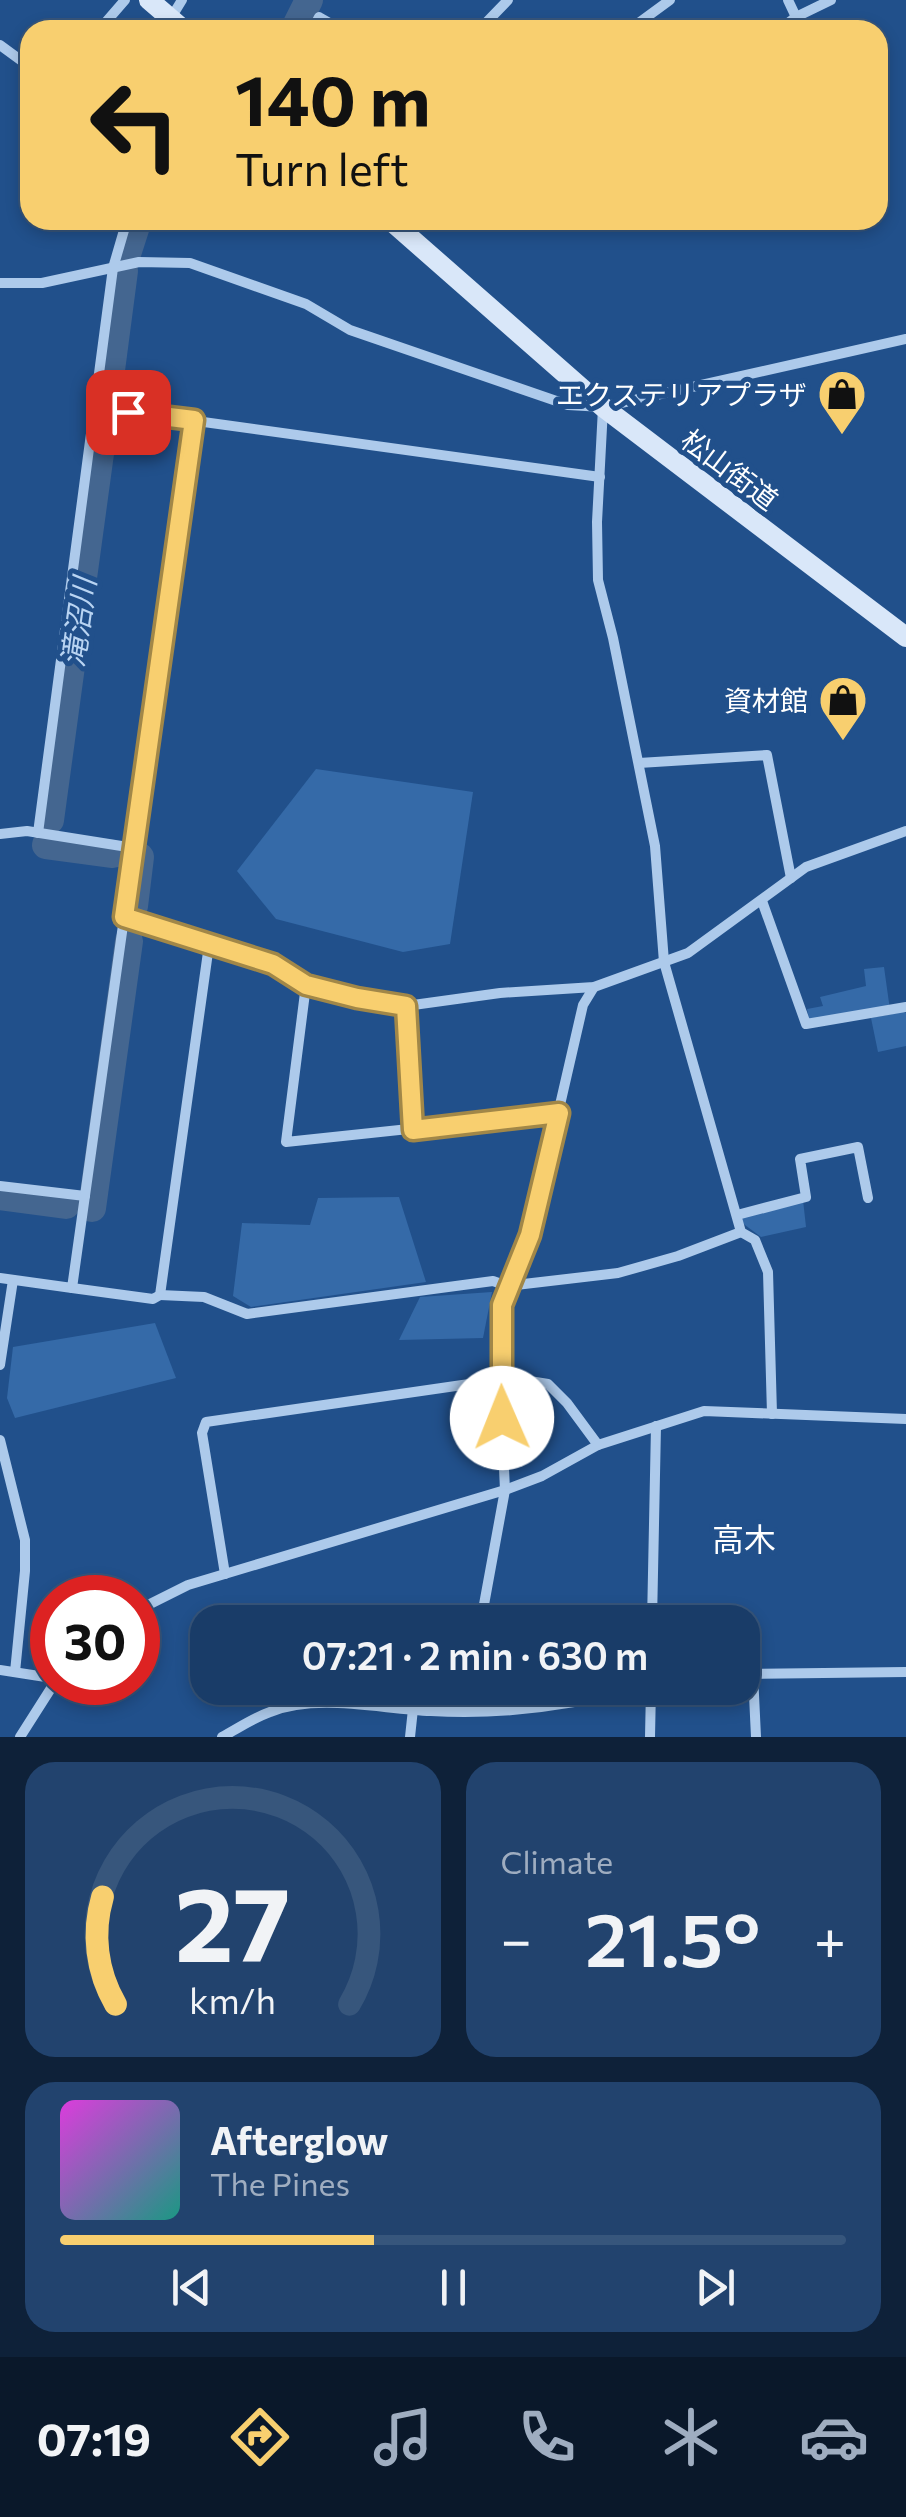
<!DOCTYPE html>
<html lang="en">
<head>
<meta charset="utf-8">
<style>
  :root { --surface:#193c68; --page:#22436e; --text:#f1f3f6; --muted:#9fadc0; --line:#37567c; --accent:#f8cf6f }
  body { margin:0; font-family:Commissioner,"Noto Sans JP",sans-serif; background:var(--page); color:var(--text); height:100vh; display:flex; flex-direction:column; font-size:38px; white-space:nowrap }
  * { box-sizing:border-box; margin:0 }
  p { font-size:32px; color:var(--muted) }
  .icon { flex:none; width:55px; height:55px; fill:none; stroke:currentColor; stroke-width:2; stroke-linecap:round; stroke-linejoin:round }
  .map { position:relative; height:1737px; overflow:hidden }
  .panel { display:flex; flex-direction:column; gap:25px; padding:25px; background:#0e2139; flex:1 }
  .panel>* { flex:none }
  .top-card { position:absolute; left:20px; top:20px; width:868px; height:210px; border-radius:30px; box-shadow:0 5px 15px #0003,0 0 0 2px var(--line); background:#f8cf6f; color:#111; overflow:hidden }
  .speed { position:absolute; left:30px; top:1575px; display:flex; gap:20px; font-size:50px; font-weight:700; text-align:center }
  .speed>* { display:grid; place-content:center; width:130px; height:130px; border-radius:50%; background:var(--surface); box-shadow:0 5px 15px #0003,0 0 0 2px var(--line); line-height:1 }
  .speed .limit { border:15px solid #d22; background:#fff; color:#111 }
  .pin { position:absolute; display:grid; place-items:center; width:85px; height:85px; color:#fff; margin:-42px; border-radius:20px; box-shadow:0 5px 15px #0006 }
  .me { position:absolute; width:110px; margin:-55px; rotate:359deg; stroke-linejoin:round; filter:drop-shadow(0 0 8px #0008) }
  .turn { display:flex; align-items:center; gap:35px; height:210px; padding:0 50px; font-size:45px }
  .turn .icon { width:130px; height:130px; stroke-width:2.5 }
  .turn b { display:block; font-size:70px; line-height:85px }
  .big { font-size:75px; font-weight:600; line-height:1.1 }
  .panel .widget { flex:1; display:flex; flex-direction:column; justify-content:center; gap:15px; min-width:0; padding:0 35px; border-radius:30px; background:var(--page) }
  .panel .dial { align-items:center; gap:0 }
  .dial svg { height:260px; overflow:visible; fill:none; stroke:var(--line); stroke-width:7; stroke-linecap:round; text-anchor:middle }
  .dial text { fill:var(--text); stroke:none }
  .song { display:flex; align-items:center; gap:30px }
  .cover { width:120px; height:120px; border-radius:15px; background:linear-gradient(135deg,hsl(300 70% 55%),hsl(170 70% 35%)) }
  .played { height:10px; border-radius:5px; background:linear-gradient(90deg,var(--accent) 40%,var(--line) 40%) }
  .keys { display:flex; justify-content:space-around; direction:ltr }
  .heat { display:flex; justify-content:space-between; align-items:center; font-size:55px; direction:ltr }
  .panel .tiles { flex:1; display:grid; gap:25px; grid-template-columns:1fr 1fr }
  .widget:last-child { grid-column:span 2 }
  .trip { position:absolute; left:190px; top:1605px; width:570px; height:100px; border-radius:30px; background:var(--surface); box-shadow:0 5px 15px #0003,0 0 0 2px var(--line); font-weight:600; line-height:100px; text-align:center }
  .tab-bar { display:flex; height:160px; justify-content:space-around; align-items:center; background:#0a182a; color:var(--muted) }
  .tab-bar .icon { width:70px; height:70px }
  .tab-bar .selected { color:var(--accent) }
  .tab-bar b { font-size:45px; color:var(--text) }
  .map>svg:first-child { display:block }
  .green { fill:#356aa8 }
  .lines { fill:none; stroke-linecap:round; stroke-linejoin:round }
  .river { stroke:#446690; stroke-width:28 }
  .minor { stroke:#adcaeb; stroke-width:10 }
  .secondary { stroke:#d9e7f9; stroke-width:20 }
  .route-casing { stroke:#a18748; stroke-width:25 }
  .route { stroke:#f8cf6f; stroke-width:18 }
  .labels { text-anchor:middle; dominant-baseline:central; stroke-width:10; stroke-linejoin:round; paint-order:stroke }
  .poi-label { font-size:28px; fill:#fff; stroke:#21508b; text-anchor:end }
  .street-label { font-size:28px; fill:#fff; stroke:#21508b }
  .water-label { font-size:30px; font-style:italic; fill:#b9d4f2; stroke:#21508b }
  .quarter-label { font-size:32px; fill:#fff; stroke:#21508b }
</style>
</head>
<body>
<div class="map">
<svg width="906" height="1737" viewBox="0 0 906 1737">
  <rect width="100%" height="100%" fill="#21508b"/>
  <g class="green">
    <polygon points="316,769 473,792 450,944 403,952 276,919 237,871"/>
    <polygon points="884,967 890,1010 810,1023 807,1009 823,1006 820,997 866,986 864,969"/>
    <polygon points="903,1012 906,1013 906,1046 878,1052 871,1018"/>
    <polygon points="399,1197 426,1282 251,1307 233,1296 242,1223 310,1225 318,1198"/>
    <polygon points="803,1200 806,1227 761,1237 737,1219"/>
    <polygon points="492,1292 483,1338 399,1340 420,1297"/>
    <polygon points="155,1323 176,1378 15,1418 7,1398 13,1347"/>
  </g>
  <g class="lines">
    <g class="river">
      <polyline points="294,30 309,0"/>
      <polyline points="127,254 138,220"/>
      <polyline points="108,393 124,271"/>
      <polyline points="50,820 104,424"/>
      <polyline points="46,845 113,854"/>
      <polyline points="134,906 140,857"/>
      <polyline points="0,1196 66,1205"/>
      <polyline points="92,1208 129,941"/>
    </g>
    <g class="minor">
      <polyline points="788,0 796,17"/>
      <polyline points="171,18 182,0"/>
      <polyline points="99,30 125,0"/>
      <polyline points="312,30 319,17 342,30"/>
      <polyline points="479,30 508,0"/>
      <polyline points="629,30 670,0"/>
      <polyline points="779,30 796,17 831,0"/>
      <polyline points="0,45 30,67"/>
      <polyline points="406,235 423,220"/>
      <polyline points="0,283 42,283 139,262 190,263 306,304 350,330 568,405 603,407 906,339"/>
      <polyline points="95,407 600,477"/>
      <polyline points="603,408 597,522 598,580 613,638 655,846 664,962 741,1232 755,1240 768,1272 772,1414"/>
      <polyline points="639,763 767,755 791,878"/>
      <polyline points="38,833 113,268 127,220"/>
      <polyline points="0,834 27,831 134,848"/>
      <polyline points="762,901 806,1024 906,1007"/>
      <polyline points="124,917 273,964 306,985 357,999 406,1006 500,993 594,987 688,953 806,867 906,831"/>
      <polyline points="306,985 286,1142 559,1113"/>
      <polyline points="406,1006 413,1130"/>
      <polyline points="0,1186 85,1196"/>
      <polyline points="737,1215 806,1197 800,1159 858,1147 868,1198"/>
      <polyline points="0,1278 72,1288 194,420"/>
      <polyline points="72,1288 153,1299 160,1295 209,945"/>
      <polyline points="160,1295 204,1297 247,1314 493,1281 507,1286 618,1273 678,1256 741,1232"/>
      <polyline points="0,1365 13,1280"/>
      <polyline points="0,1440 25,1540 25,1571 15,1672"/>
      <polyline points="225,1574 202,1433 206,1422 511,1378 548,1384 567,1403 598,1445"/>
      <polyline points="138,1610 188,1585 505,1490 542,1476 598,1445 704,1411 906,1419"/>
      <polyline points="477,1622 483,1610 505,1490 500,1381 502,1305 530,1235 583,1005 594,987"/>
      <polyline points="652,1622 656,1426"/>
      <polyline points="0,1670 52,1678"/>
      <polyline points="742,1674 906,1672"/>
      <polyline points="753,1674 756,1737"/>
      <polyline points="431,1711 443,1688"/>
      <polyline points="20,1737 55,1682"/>
      <path d="M222 1737C237 1729 253 1718 270 1712 318 1693 380 1709 431 1711 500 1715 571 1706 638 1688"/>
      <polyline points="410,1737 413,1709"/>
      <polyline points="650,1737 651,1688"/>
    </g>
    <g class="secondary">
      <polyline points="149,0 184,30"/>
      <polyline points="390,220 603,407 906,637"/>
    </g>
  </g>
  <g class="lines">
    <g class="route-casing">
      <polyline id="route" points="128,412 194,420 124,917 273,964 306,985 357,998 406,1006 413,1130 559,1113 530,1235 502,1305 502,1418"/>
    </g>
    <use href="#route" class="route"/>
  </g>
  <defs>
    <g id="shop-pin" transform="scale(2.5)"><path d="M0 17L-7.5 6A9.5 9.5 0 1 1 7.5 6Z" fill="#f8cf6f" stroke="#21508b"/><path d="M-5-2.5h2.3a2.7 3.5 0 0 1 5.4 0H5L5.5 6h-11ZM-1.5-2.5h3a1.5 2.3 0 0 0-3 0Z" fill="#111"/></g>
  </defs>
  <g fill-rule="evenodd">
    <use href="#shop-pin" x="842" y="394"/>
    <use href="#shop-pin" x="843" y="700"/>
  </g>
  <g class="labels">
    <g class="poi-label">
      <text x="807" y="394">エクステリアプラザ</text>
      <text x="808" y="700">資材館</text>
    </g>
    <g class="street-label">
      <text transform="translate(730 469) rotate(37)">松山街道</text>
    </g>
    <g class="water-label">
      <text transform="translate(77 622) rotate(-82)">滝沼川</text>
    </g>
    <g class="quarter-label">
      <text x="744" y="1538">高木</text>
    </g>
  </g>
</svg>
<div class="speed"><div class="limit">30</div></div>
<div class="pin" style="left:128px;top:412px;background:#d93025"><svg class="icon" aria-label="arrive" viewBox="0 0 24 24"><path d="M6 21V4h12l-3 4 3 4H6"/></svg></div>
<svg class="me" style="left:502px;top:1418px" viewBox="-20 -20 40 40"><circle r="19" fill="#fff"/><path d="M0-13L10 11 0 6-10 11z" fill="#f8cf6f"/></svg>
<div class="trip">07:21 · 2 min · 630 m</div>
<div class="top-card">
<div class="turn"><svg class="icon" aria-label="left" viewBox="0 0 24 24"><path d="M17 20v-9H6M10 6l-5 5 5 5"/></svg><div><b>140 m</b>Turn left</div></div>
</div>
</div>
<section class="panel">
<div class="tiles">
<div class="widget dial"><svg viewBox="0 0 100 80">
<path d="M14 69A42 42 0 1 1 86 69"/>
<path d="M14 69A42 42 0 0 1 10 36" stroke="#f8cf6f"/>
<text x="50" y="56" font-size="32" font-weight="700">27</text>
<text x="50" y="72" font-size="11">km/h</text>
</svg></div>
<div class="widget"><p>Climate</p>
<div class="heat"><a>−</a><b class="big">21.5°</b><a>+</a></div>
</div>
<div class="widget">
<div class="song"><i class="cover"></i><div><b>Afterglow</b><p>The Pines</p></div></div>
<div class="played"></div>
<div class="keys"><svg class="icon" aria-label="previous" viewBox="0 0 24 24"><path d="M18 5L8 12l10 7zM5 5v14"/></svg><svg class="icon" aria-label="pause" viewBox="0 0 24 24"><path d="M8 5v14M16 5v14"/></svg><svg class="icon" aria-label="next" viewBox="0 0 24 24"><path d="M6 5l10 7-10 7zM19 5v14"/></svg></div>
</div>
</div>
</section>
<nav class="tab-bar">
<b>07:19</b>
<svg class="icon selected" aria-label="directions" viewBox="0 0 24 24"><path d="M12 3l9 9-9 9-9-9zM9 14v-3h6M13 9l2 2-2 2"/></svg>
<svg class="icon" aria-label="music" viewBox="0 0 24 24"><path d="M9 18V5l10-2v13"/><circle cx="6" cy="18" r="3"/><circle cx="16" cy="16" r="3"/></svg>
<svg class="icon" aria-label="phone" viewBox="0 0 24 24"><path d="M5 4h4l2 5-3 2q2 4 5 5l2-3 5 2v4C11 20 4 13 5 4z"/></svg>
<svg class="icon" aria-label="climate" viewBox="0 0 24 24"><path d="M12 3v18M4 7l16 10M4 17L20 7"/></svg>
<svg class="icon" aria-label="car" viewBox="0 0 24 24"><path d="M5 17H2v-5l4-1 3-4h7l3 4 3 1v5h-3M9 17h6M6 11h13"/><circle cx="7" cy="17" r="2"/><circle cx="17" cy="17" r="2"/></svg>
</nav>
</body>
</html>
